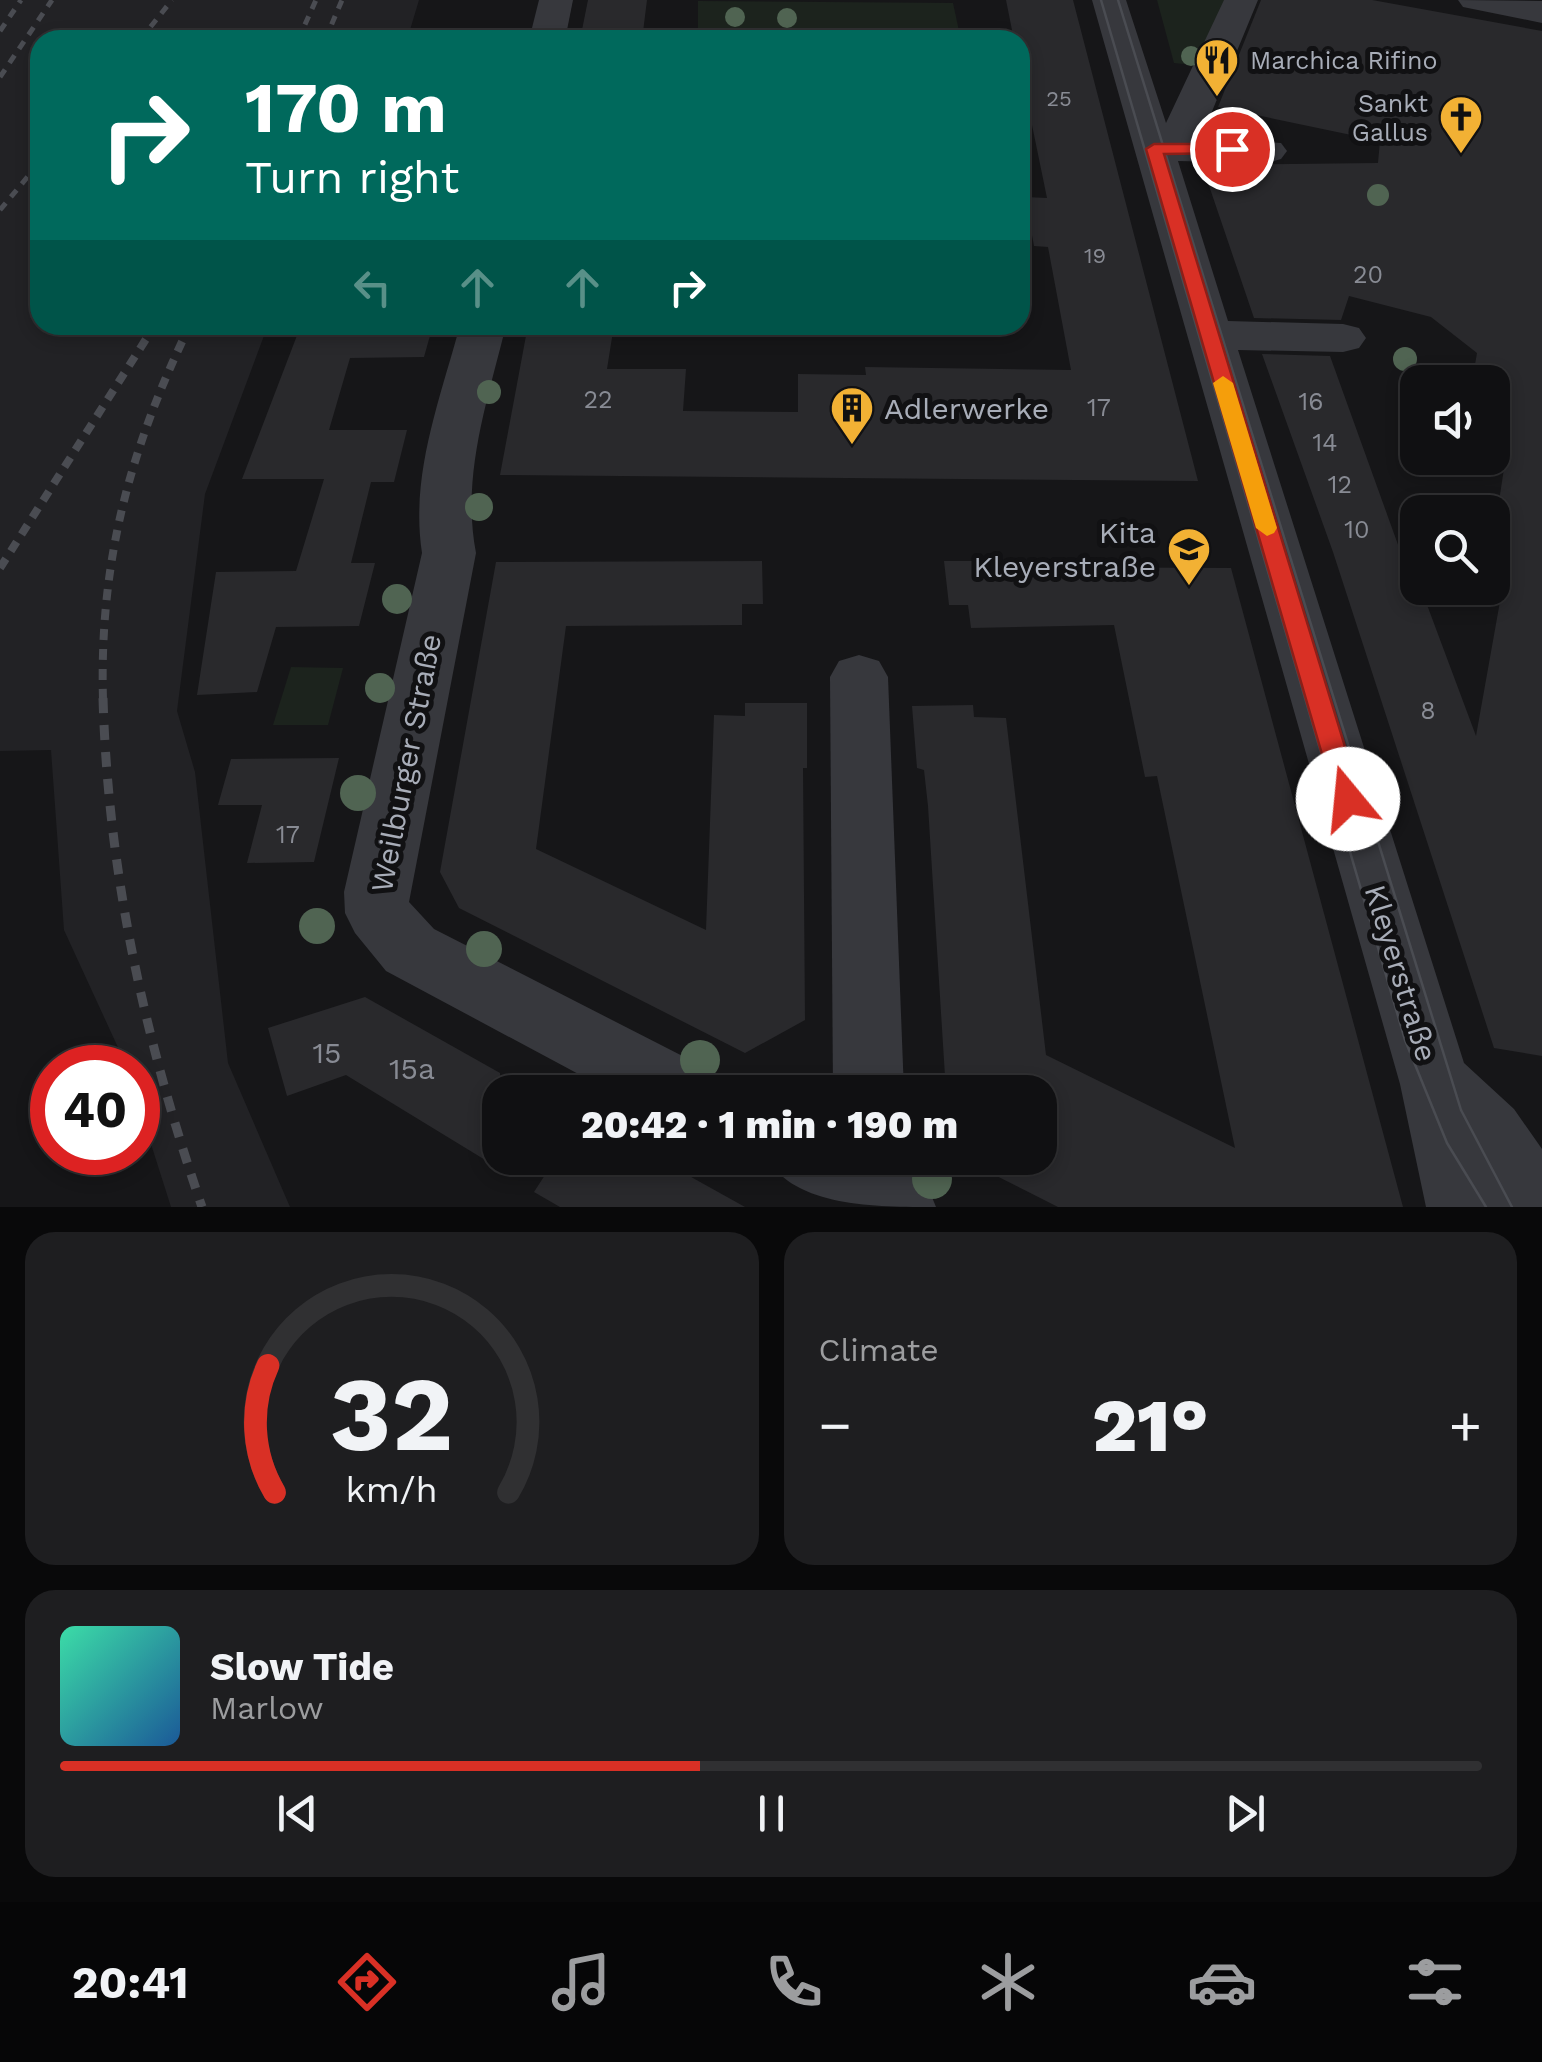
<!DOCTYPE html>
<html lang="en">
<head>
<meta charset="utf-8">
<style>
  :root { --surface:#101012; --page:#1e1e20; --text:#f1f3f6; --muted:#9c9d9f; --line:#303032; --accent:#d93025 }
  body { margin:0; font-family:"Work Sans",sans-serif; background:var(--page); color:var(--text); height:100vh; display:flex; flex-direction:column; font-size:38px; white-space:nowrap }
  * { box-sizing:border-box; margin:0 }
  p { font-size:32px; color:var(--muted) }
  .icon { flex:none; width:55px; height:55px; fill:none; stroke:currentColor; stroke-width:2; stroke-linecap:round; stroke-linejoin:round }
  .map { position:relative; height:1207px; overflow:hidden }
  .drawer { display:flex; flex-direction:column; gap:25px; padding:25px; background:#09090a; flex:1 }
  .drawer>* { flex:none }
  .guide { position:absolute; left:30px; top:30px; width:1000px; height:305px; border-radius:30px; box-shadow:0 5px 15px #0003,0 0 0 2px var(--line); background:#00695c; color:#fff; overflow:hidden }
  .controls { position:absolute; left:1400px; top:365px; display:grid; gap:20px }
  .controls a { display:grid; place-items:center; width:110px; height:110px; border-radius:20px; background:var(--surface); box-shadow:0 5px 15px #0003,0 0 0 2px var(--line); font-size:50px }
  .speed { position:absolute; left:30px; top:1045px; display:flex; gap:20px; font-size:50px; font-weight:700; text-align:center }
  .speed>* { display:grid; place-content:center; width:130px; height:130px; border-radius:50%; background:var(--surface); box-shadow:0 5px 15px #0003,0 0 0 2px var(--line); line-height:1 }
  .speed .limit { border:15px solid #d22; background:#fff; color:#111 }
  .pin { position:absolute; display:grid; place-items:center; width:85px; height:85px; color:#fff; margin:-42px; border:5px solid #fff; border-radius:50%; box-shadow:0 2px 10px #0007 }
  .me { position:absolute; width:110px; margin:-55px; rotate:343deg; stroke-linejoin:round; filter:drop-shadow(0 0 8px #0008) }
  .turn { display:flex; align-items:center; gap:35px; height:210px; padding:0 50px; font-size:45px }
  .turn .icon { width:130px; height:130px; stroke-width:2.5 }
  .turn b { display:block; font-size:70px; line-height:85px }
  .lanes { display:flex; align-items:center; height:95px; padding:0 50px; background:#0003; justify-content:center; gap:50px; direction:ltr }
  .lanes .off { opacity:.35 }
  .big { font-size:75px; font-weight:800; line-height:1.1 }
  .drawer .widget { flex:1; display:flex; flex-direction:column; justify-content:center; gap:15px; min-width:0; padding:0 35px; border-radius:30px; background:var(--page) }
  .drawer .dial { align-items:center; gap:0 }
  .dial svg { height:260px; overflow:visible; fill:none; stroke:var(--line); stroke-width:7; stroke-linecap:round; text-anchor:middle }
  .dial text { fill:var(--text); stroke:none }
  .song { display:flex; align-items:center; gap:30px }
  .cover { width:120px; height:120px; border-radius:15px; background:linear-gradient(135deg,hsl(160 70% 55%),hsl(210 70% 35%)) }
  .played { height:10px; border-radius:5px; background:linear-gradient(90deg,var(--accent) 45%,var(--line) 45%) }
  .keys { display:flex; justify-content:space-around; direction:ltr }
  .heat { display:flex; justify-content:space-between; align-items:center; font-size:55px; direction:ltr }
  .drawer .tiles { flex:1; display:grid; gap:25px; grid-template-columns:1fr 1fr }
  .widget:last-child { grid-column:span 2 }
  .trip { position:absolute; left:482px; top:1075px; width:575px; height:100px; border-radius:30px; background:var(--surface); box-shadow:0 5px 15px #0003,0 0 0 2px var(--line); font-weight:800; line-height:100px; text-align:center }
  .menu { display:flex; height:160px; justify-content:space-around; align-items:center; background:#060607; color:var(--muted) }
  .menu .icon { width:70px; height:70px }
  .menu .selected { color:var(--accent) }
  .menu b { font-size:45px; color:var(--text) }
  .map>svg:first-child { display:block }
  .built { fill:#222225 }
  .green { fill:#1c231d }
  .building { fill:#29292c }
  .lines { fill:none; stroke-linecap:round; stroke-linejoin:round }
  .minor { fill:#37383d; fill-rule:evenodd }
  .tram { stroke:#4a4c52; stroke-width:2.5 }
  .rail-far2 { stroke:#4a4c52; stroke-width:5; stroke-dasharray:9 8; stroke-linecap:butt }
  .rail-far1 { stroke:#4a4c52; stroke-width:8; stroke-dasharray:11 9; stroke-linecap:butt }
  .rail { stroke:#4a4c52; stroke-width:9; stroke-dasharray:15 12; stroke-linecap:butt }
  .tree { fill:#506452 }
  .route { fill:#d93025; stroke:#8d1f18; stroke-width:2.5 }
  .slow { fill:#f59e0b }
  .labels { text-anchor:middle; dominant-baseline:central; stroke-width:10; stroke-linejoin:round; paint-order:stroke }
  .far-number-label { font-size:22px; fill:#888b94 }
  .far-poi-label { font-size:25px; fill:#a8adb8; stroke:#111113; text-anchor:start }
  .number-label { font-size:25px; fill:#888b94 }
  .poi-label { font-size:30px; fill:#a8adb8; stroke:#111113; text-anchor:start }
  .street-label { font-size:30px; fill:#a8adb8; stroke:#111113 }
  .near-number-label { font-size:30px; fill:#888b94 }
</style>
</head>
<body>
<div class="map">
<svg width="1542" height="1207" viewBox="0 0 1542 1207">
  <rect width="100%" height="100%" fill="#161618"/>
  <polygon class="built" points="0,0 419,0 407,40 40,40 40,325 268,325 205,494 177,711 195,772 228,1063 290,1207 171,1207 138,1103 138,1068 127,1067 64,930 51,750 0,751"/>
  <g class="green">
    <polygon points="1157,0 1229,0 1202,66 1174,63"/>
    <polygon points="698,1 953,3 961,40 698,40"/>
    <polygon points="291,667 343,668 328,725 273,725"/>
  </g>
  <g class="building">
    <polygon points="588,0 647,0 642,40 580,40"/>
    <polygon points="1006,0 1073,0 1198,481 500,475 528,325 614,325 607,369 686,369 683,411 798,412 798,374 866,375 865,367 1071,370 1048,247 1034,246 1025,197 1047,198 1032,125 1020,125 1020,40 1014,40"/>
    <polygon points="1261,0 1372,0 1542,31 1542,1056 1494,1048 1333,552 1262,354 1330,356 1410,578 1417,578 1476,736 1509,551 1492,547 1507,449 1492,445 1492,382 1472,382 1477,353 1431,317 1349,296 1341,320 1254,318 1202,165 1378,163 1380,141 1218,107"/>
    <polygon points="301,325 433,325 424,357 350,358 329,430 407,430 394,482 371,482 351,563 375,563 359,626 276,627 257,692 197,695 216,572 296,571 324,479 242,479"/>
    <polygon points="762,561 763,604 742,604 742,625 566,626 536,849 706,930 714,715 745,716 745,703 807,703 807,768 803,768 805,1020 745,1053 459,908 440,872 496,562"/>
    <polygon points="944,561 1002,561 1003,567 1231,568 1403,1207 1058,1207 961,1158 1040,1158 1040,1092 946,1092 928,806 924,770 917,768 912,706 973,705 974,717 1006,718 1046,1055 1235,1148 1157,776 1145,777 1114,625 971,628 968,605 949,605"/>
    <polygon points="339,758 314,862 247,863 262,805 218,805 231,759"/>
    <polygon points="365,997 500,1073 500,1169 346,1075 287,1096 268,1028"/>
    <polygon points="556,1158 657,1158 745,1207 560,1207 534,1192"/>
  </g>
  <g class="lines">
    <g class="minor">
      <polygon points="539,0 573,0 565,40 529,40"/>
      <polygon points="1092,0 1126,0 1166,123 1224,0 1258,0 1201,138 1281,143 1287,151 1281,159 1267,163 1178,161 1228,321 1343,324 1359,328 1366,338 1359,348 1343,352 1238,350 1464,1063 1514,1109 1542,1149 1542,1207 1426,1207 1400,1084"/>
      <polygon points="1458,0 1542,1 1542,23 1463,7"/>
      <path d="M460 325H506C488 400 461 475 476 553L409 902 434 929 706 1068 716 1092H612L386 971 355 933 345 913 344 892 422 553C410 475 440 400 460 325Z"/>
      <polygon points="859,655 879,661 888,677 904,1092 833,1092 830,677 839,661"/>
      <path d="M767 1158H879L925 1180 936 1207C875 1207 795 1207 767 1158Z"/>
    </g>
    <g class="tram">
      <polyline points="1101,0 1405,1040 1447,1143 1486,1207"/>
      <polyline points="1118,0 1461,1110 1512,1207"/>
    </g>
    <g class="rail-far2">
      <polyline points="0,31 21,0"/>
      <polyline points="140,40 172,0"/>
      <polyline points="298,40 316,0"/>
      <polyline points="325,40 342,0"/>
      <polyline points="0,77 52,0"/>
      <polyline points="0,210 40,162"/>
    </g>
    <g class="rail-far1">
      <polyline points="0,568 155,325"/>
      <path d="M103 700C99 562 130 448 190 325"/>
    </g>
    <path class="rail" d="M103 698C108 874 145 1041 202 1207"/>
  </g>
  <g class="tree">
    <circle cx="735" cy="17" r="10"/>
    <circle cx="787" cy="18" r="10"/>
    <circle cx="1191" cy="56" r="10"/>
    <circle cx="1378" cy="195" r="11"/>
    <circle cx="1405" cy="359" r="12"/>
    <circle cx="489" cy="392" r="12"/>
    <circle cx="479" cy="507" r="14"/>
    <circle cx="397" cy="599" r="15"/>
    <circle cx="380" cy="688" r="15"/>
    <circle cx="358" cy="793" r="18"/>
    <circle cx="317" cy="926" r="18"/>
    <circle cx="484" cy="949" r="18"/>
    <circle cx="700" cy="1060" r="20"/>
    <circle cx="932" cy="1179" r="20"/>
  </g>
  <polygon class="route" points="1232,144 1238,145 1238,153 1164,154 1361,799 1348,810 1335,799 1146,149 1154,144"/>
  <polygon class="slow" points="1223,376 1233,383 1277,528 1274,533 1267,536 1256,528 1213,383"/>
  <defs>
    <g id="restaurant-pin" transform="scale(2.25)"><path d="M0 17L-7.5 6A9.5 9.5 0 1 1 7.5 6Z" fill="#f2b134" stroke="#111113"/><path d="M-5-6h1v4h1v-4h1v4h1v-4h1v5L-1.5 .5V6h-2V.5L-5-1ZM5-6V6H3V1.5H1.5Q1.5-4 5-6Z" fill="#111"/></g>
    <g id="church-pin" transform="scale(2.25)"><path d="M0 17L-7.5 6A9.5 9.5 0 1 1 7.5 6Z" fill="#f2b134" stroke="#111113"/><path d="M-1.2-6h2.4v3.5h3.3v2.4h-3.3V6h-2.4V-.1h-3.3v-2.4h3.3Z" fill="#111"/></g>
    <g id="building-pin" transform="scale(2.25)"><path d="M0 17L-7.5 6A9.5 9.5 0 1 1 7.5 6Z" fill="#f2b134" stroke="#111113"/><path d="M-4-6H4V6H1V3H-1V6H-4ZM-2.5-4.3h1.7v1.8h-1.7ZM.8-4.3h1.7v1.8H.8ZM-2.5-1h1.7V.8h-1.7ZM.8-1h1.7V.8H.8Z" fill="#111"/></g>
    <g id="school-pin" transform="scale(2.25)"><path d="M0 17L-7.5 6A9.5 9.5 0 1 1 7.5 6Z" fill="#f2b134" stroke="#111113"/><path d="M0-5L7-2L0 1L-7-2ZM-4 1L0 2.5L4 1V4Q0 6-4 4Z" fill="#111"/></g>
  </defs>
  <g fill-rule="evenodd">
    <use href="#restaurant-pin" x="1217" y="60"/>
    <use href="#church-pin" x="1461" y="117"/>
    <use href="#building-pin" x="852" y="408"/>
    <use href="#school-pin" x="1189" y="549"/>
  </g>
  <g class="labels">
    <g class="far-number-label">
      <text x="1059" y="98">25</text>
      <text x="1095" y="255">19</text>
    </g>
    <g class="far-poi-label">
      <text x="1250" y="60">Marchica Rifino</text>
      <text x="1428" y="103" text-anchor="end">Sankt<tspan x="1428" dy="29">Gallus</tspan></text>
    </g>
    <g class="number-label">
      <text x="1368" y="274">20</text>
      <text x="598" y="399">22</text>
      <text x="1311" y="401">16</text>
      <text x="1099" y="407">17</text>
      <text x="1325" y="442">14</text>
      <text x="1340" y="484">12</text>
      <text x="1357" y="529">10</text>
      <text x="1428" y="710">8</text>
      <text x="288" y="834">17</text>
    </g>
    <g class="poi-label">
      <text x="884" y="408">Adlerwerke</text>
      <text x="1156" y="532" text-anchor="end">Kita<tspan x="1156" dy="34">Kleyerstraße</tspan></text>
    </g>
    <g class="street-label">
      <text transform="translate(406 763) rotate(-79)">Weilburger Straße</text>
      <text transform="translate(1401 973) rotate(73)">Kleyerstraße</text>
    </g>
    <g class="near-number-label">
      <text x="327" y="1052">15</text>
      <text x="412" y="1068">15a</text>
    </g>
  </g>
</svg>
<div class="controls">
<a><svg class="icon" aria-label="sound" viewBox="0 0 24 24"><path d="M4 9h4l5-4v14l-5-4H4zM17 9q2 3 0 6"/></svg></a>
<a><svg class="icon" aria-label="search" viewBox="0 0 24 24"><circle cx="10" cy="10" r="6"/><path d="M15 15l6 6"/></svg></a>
</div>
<div class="speed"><div class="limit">40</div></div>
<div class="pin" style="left:1232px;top:149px;background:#d93025"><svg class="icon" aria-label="arrive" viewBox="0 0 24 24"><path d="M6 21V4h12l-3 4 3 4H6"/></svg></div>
<svg class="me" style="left:1348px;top:799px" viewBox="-20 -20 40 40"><circle r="19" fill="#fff"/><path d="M0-13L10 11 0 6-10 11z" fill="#d93025"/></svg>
<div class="trip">20:42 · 1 min · 190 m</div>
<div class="guide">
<div class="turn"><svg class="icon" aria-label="right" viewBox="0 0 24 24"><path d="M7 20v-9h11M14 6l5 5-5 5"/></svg><div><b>170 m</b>Turn right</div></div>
<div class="lanes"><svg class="icon off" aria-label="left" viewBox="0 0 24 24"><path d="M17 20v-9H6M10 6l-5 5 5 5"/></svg><svg class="icon off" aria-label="ahead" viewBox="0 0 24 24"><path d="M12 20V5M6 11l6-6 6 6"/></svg><svg class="icon off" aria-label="ahead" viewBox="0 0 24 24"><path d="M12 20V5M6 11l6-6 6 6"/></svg><svg class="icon" aria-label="right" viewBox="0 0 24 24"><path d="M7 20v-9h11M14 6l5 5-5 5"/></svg></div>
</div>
</div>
<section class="drawer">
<div class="tiles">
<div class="widget dial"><svg viewBox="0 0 100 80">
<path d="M14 69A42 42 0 1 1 86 69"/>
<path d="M14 69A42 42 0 0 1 12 30" stroke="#d93025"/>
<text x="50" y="56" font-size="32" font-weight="700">32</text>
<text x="50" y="72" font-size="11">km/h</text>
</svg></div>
<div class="widget"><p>Climate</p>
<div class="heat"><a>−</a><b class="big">21°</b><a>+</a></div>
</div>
<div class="widget">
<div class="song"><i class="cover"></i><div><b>Slow Tide</b><p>Marlow</p></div></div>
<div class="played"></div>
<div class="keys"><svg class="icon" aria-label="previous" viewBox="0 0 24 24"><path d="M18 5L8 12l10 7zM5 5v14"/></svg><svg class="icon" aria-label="pause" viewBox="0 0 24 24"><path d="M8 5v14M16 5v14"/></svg><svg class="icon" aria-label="next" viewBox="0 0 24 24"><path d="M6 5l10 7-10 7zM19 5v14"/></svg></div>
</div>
</div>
</section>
<nav class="menu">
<b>20:41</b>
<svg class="icon selected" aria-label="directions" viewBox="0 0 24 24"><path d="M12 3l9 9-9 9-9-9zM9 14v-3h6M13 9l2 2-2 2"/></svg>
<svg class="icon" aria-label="music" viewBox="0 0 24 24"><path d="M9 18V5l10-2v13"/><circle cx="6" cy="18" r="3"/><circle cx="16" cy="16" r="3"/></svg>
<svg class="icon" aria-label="phone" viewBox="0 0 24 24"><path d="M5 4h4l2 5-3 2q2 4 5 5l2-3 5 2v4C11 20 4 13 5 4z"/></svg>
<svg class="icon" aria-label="climate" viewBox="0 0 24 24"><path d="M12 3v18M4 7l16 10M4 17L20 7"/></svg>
<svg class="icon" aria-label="car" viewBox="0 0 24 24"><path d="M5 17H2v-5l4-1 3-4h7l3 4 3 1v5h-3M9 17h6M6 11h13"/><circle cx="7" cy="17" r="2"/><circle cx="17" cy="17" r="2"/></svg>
<svg class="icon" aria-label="filters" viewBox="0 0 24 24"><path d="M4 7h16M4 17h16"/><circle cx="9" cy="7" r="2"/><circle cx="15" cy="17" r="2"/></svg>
</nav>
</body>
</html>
